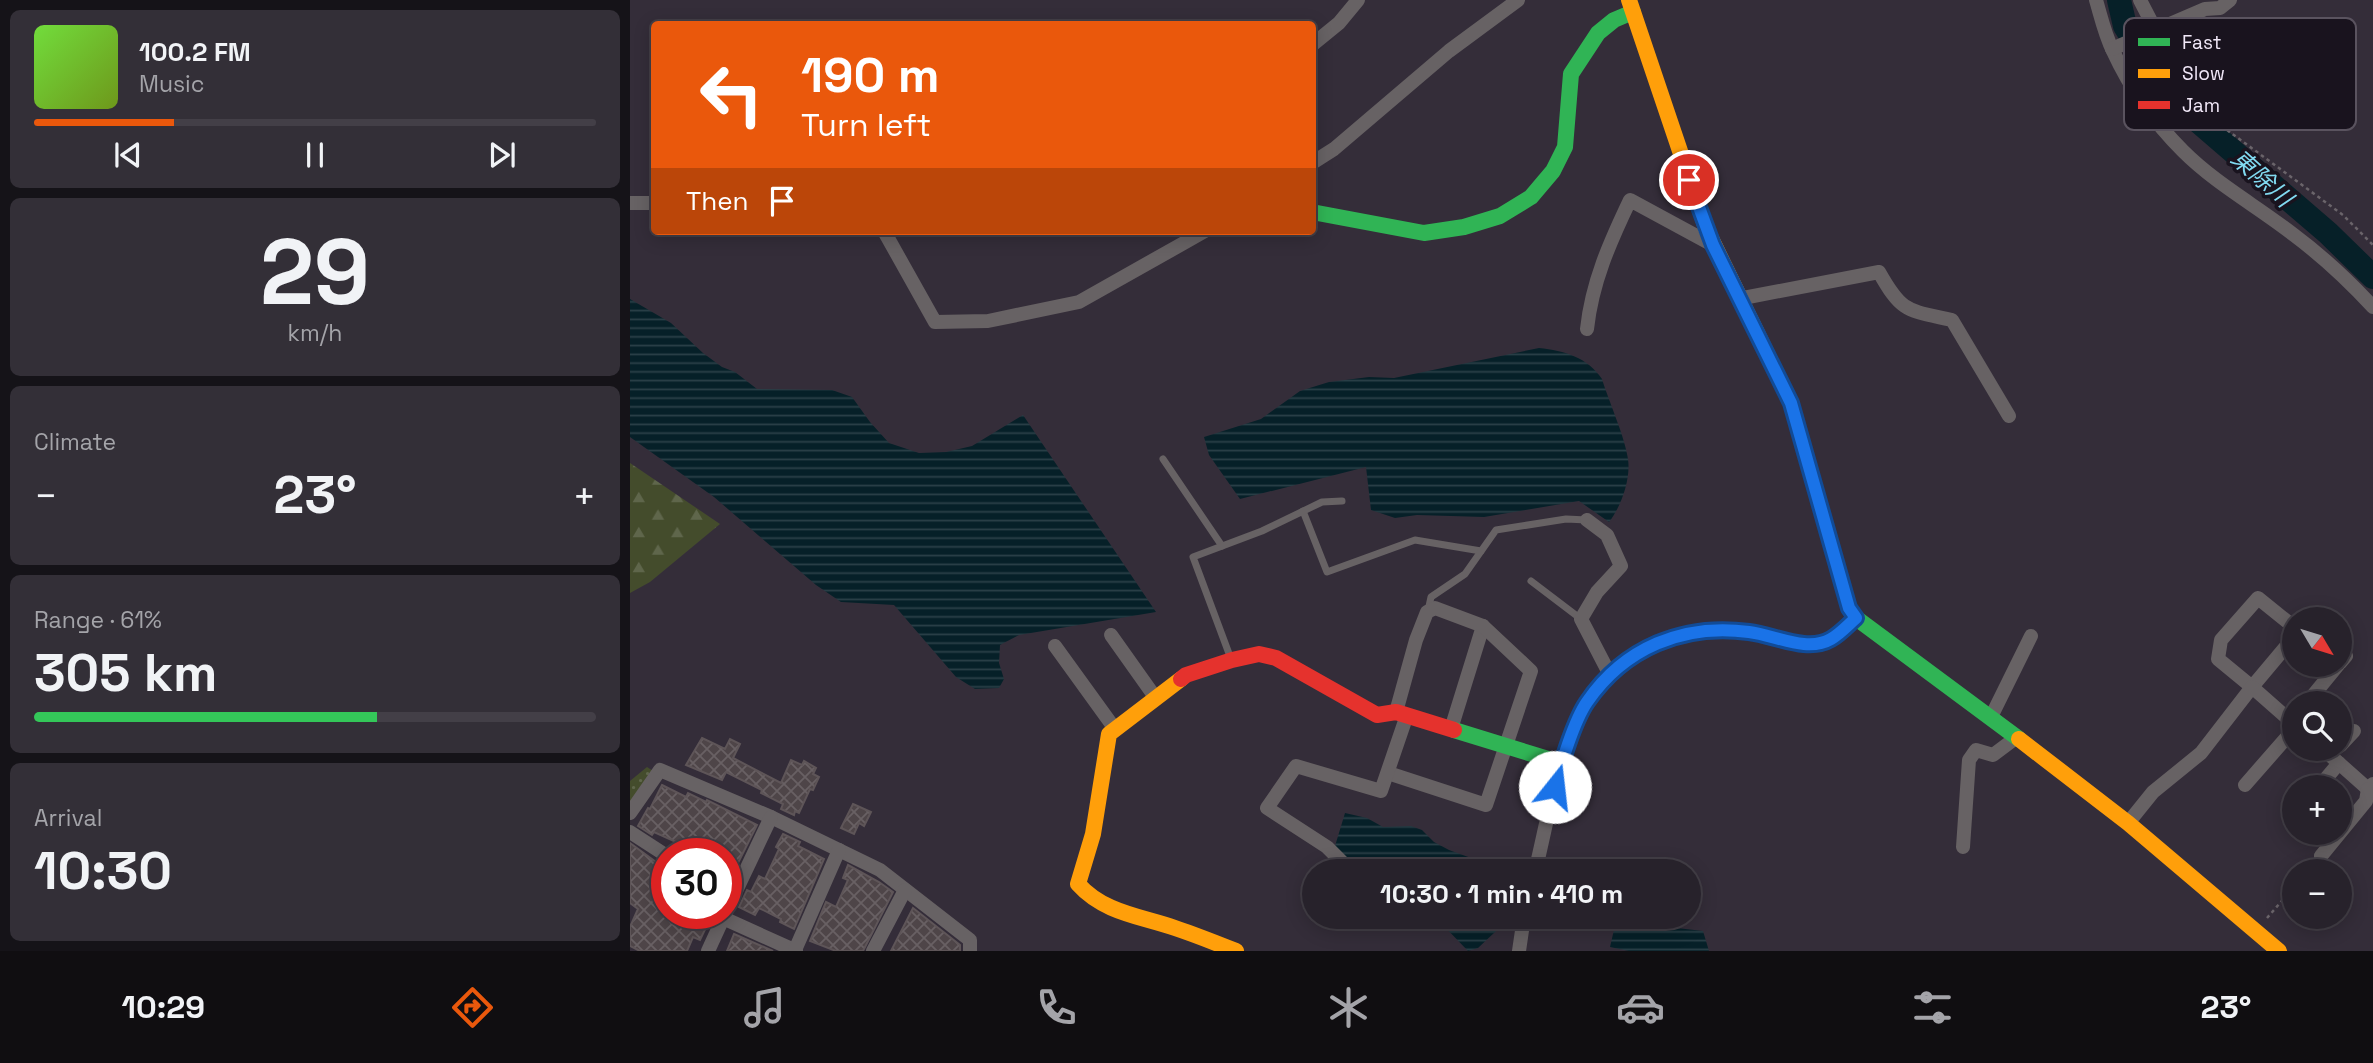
<!DOCTYPE html>
<html lang="en">
<head>
<meta charset="utf-8">
<style>
  :root { --surface:#27222b; --page:#332f37; --text:#f1f3f6; --muted:#a4a4a9; --line:#433f47; --accent:#ea580c }
  body { margin:0; font-family:"Space Grotesk","Noto Sans JP",sans-serif; background:var(--page); color:var(--text); height:100vh; display:flex; flex-direction:column; font-size:26px; white-space:nowrap }
  * { box-sizing:border-box; margin:0 }
  p { font-size:23px; color:var(--muted) }
  .icon { flex:none; width:38px; height:38px; fill:none; stroke:currentColor; stroke-width:2; stroke-linecap:round; stroke-linejoin:round }
  .map { position:relative; flex:1; overflow:hidden }
  .side { display:flex; flex-direction:column; gap:10px; padding:10px; background:#151318; width:630px }
  .side>* { flex:none }
  .guide { position:absolute; left:21px; top:21px; width:665px; height:214px; border-radius:7px; box-shadow:0 4px 18px #0003,0 0 0 2px var(--line); background:#ea580c; color:#fff; overflow:hidden }
  .needle { width:46px; rotate:128deg }
  .fabs { position:absolute; left:1652px; top:607px; display:grid; gap:14px }
  .fabs a { display:grid; place-items:center; width:70px; height:70px; border-radius:50%; background:var(--surface); box-shadow:0 4px 18px #0003,0 0 0 2px var(--line); font-size:35px }
  .speed { position:absolute; left:21px; top:838px; display:flex; gap:14px; font-size:35px; font-weight:700; text-align:center }
  .speed>* { display:grid; place-content:center; width:91px; height:91px; border-radius:50%; background:var(--surface); box-shadow:0 4px 18px #0003,0 0 0 2px var(--line); line-height:1 }
  .speed .limit { border:10px solid #d22; background:#fff; color:#111 }
  .pin { position:absolute; display:grid; place-items:center; width:60px; height:60px; color:#fff; margin:-30px; border:4px solid #fff; border-radius:50%; box-shadow:0 2px 7px #0007 }
  .me { position:absolute; width:77px; margin:-38px; rotate:16deg; stroke-linejoin:round; filter:drop-shadow(0 0 5px #0008) }
  .turn { display:flex; align-items:center; gap:24px; height:147px; padding:0 35px; font-size:32px }
  .turn .icon { width:91px; height:91px; stroke-width:2.5 }
  .turn b { display:block; font-size:49px; line-height:60px }
  .then { display:flex; align-items:center; height:66px; padding:0 35px; background:#0003; gap:14px; font-size:26px }
  .big { font-size:52px; font-weight:700; line-height:1.1 }
  .side .card { flex:1; display:flex; flex-direction:column; justify-content:center; gap:10px; min-width:0; padding:0 24px; border-radius:10px; background:var(--page) }
  .side .dial { align-items:center; gap:0 }
  .dial b { font-size:91px; line-height:1 }
  .song { display:flex; align-items:center; gap:21px }
  .cover { width:84px; height:84px; border-radius:10px; background:linear-gradient(135deg,hsl(100 70% 55%),hsl(80 70% 35%)) }
  .played { height:7px; border-radius:4px; background:linear-gradient(90deg,var(--accent) 25%,var(--line) 25%) }
  .keys { display:flex; justify-content:space-around; direction:ltr }
  .heat { display:flex; justify-content:space-between; align-items:center; font-size:38px; direction:ltr }
  .charge { height:10px; border-radius:5px; background:linear-gradient(90deg,#34c759 61%,var(--line) 0) }
  .trip { position:absolute; left:672px; top:859px; width:399px; height:70px; border-radius:35px; background:var(--surface); box-shadow:0 4px 18px #0003,0 0 0 2px var(--line); font-weight:700; line-height:70px; text-align:center }
  .tab-bar { display:flex; height:112px; justify-content:space-around; align-items:center; background:#100e11; color:var(--muted) }
  .tab-bar .icon { width:49px; height:49px }
  .tab-bar .current { color:var(--accent) }
  .tab-bar b { font-size:32px; color:var(--text) }
  main { display:flex; flex:1; min-height:0 }
  .map>svg:first-child { display:block }
  .forest { fill:url(#forest-firs) }
  .park { fill:url(#park-dots) }
  .water { fill:url(#water-rules) }
  .lines { fill:none; stroke-linecap:round; stroke-linejoin:round }
  .river { stroke:#062028; stroke-width:24 }
  .building { fill:url(#building-cross-hatch); stroke:#5e5558; stroke-width:2 }
  .path { stroke:#6a646a; stroke-width:2.5; stroke-dasharray:3.5 3.5; stroke-linecap:butt }
  .lane { stroke:#676264; stroke-width:7 }
  .street { stroke:#676264; stroke-width:14 }
  .fast { stroke:#30b455; stroke-width:16 }
  .slow { stroke:#ff9f0a; stroke-width:16 }
  .jam { stroke:#e5322d; stroke-width:16 }
  .route-casing { stroke:#114b97; stroke-width:18 }
  .route { stroke:#1a73e8; stroke-width:12 }
  .labels { text-anchor:middle; dominant-baseline:central; stroke-width:7; stroke-linejoin:round; paint-order:stroke }
  .water-label { font-size:24px; font-style:italic; fill:#81daf1; stroke:#19131e }
  .key { fill:#19131e; stroke:#5a535f; stroke-width:2 }
  .key-label { font-size:19px; fill:#f1e8f8 }
</style>
</head>
<body>
<main>
<section class="side">
<div class="card">
<div class="song"><i class="cover"></i><div><b>100.2 FM</b><p>Music</p></div></div>
<div class="played"></div>
<div class="keys"><svg class="icon" aria-label="previous" viewBox="0 0 24 24"><path d="M18 5L8 12l10 7zM5 5v14"/></svg><svg class="icon" aria-label="pause" viewBox="0 0 24 24"><path d="M8 5v14M16 5v14"/></svg><svg class="icon" aria-label="next" viewBox="0 0 24 24"><path d="M6 5l10 7-10 7zM19 5v14"/></svg></div>
</div>
<div class="card dial"><b>29</b><p>km/h</p></div>
<div class="card"><p>Climate</p>
<div class="heat"><a>−</a><b class="big">23°</b><a>+</a></div>
</div>
<div class="card"><p>Range · 61%</p><b class="big">305 km</b><div class="charge"></div></div>
<div class="card"><p>Arrival</p><b class="big">10:30</b></div>
</section>
<div class="map">
<svg width="1743" height="951" viewBox="0 0 1743 951">
  <defs>
    <pattern id="forest-firs" width="22" height="20" patternUnits="userSpaceOnUse" patternTransform="scale(1.75)"><rect width="22" height="20" fill="#444c2c"/><path d="M5 1l3.5 6h-7zM16 11l3.5 6h-7z" fill="#5f664b"/></pattern>
    <pattern id="park-dots" width="8" height="8" patternUnits="userSpaceOnUse" patternTransform="scale(1.75)"><rect width="8" height="8" fill="#444c2c"/><path d="M2 2h.1M6 6h.1" fill="none" stroke="#5f664b" stroke-width="1.8" stroke-linecap="round"/></pattern>
    <pattern id="water-rules" width="6" height="5" patternUnits="userSpaceOnUse" patternTransform="scale(1.75)"><rect width="6" height="5" fill="#062028"/><path d="M0 2.5h6" fill="none" stroke="#2b4048"/></pattern>
    <pattern id="building-cross-hatch" width="8" height="8" patternUnits="userSpaceOnUse" patternTransform="scale(1.75)"><rect width="8" height="8" fill="#4e4548"/><path d="M0 0l8 8M0 8l8-8" fill="none" stroke="#686063"/></pattern>
  </defs>
  <rect width="100%" height="100%" fill="#342d39"/>
  <polygon class="forest" points="0,463 90,524 20,582 0,593"/>
  <polygon class="park" points="17,767 23,771 0,805 0,781"/>
  <g class="water">
    <polygon points="0,299 41,323 73,353 92,367 105,372 127,389 202,390 222,397 240,422 259,443 289,453 316,452 342,446 393,415 526,612 389,635 370,645 369,663 374,679 369,688 345,689 326,677 264,605 211,602 186,585 84,497 0,437"/>
    <path d="M909 348C935 351 957 357 972 379 979 402 995 437 998 459 1001 479 991 507 979 522L949 501 854 517 787 515 765 518 741 510 736 467 610 499 579 455 574 437 631 419 670 391 699 382 739 377 764 378Z"/>
    <polygon points="715,813 737,818 753,827 781,826 792,830 804,842 819,850 877,871 730,871 705,846"/>
    <polygon points="801,917 881,917 848,948 838,951 811,923"/>
    <polygon points="986,921 1073,931 1079,951 999,951 980,947"/>
  </g>
  <g class="lines">
    <polyline class="river" points="1489,0 1495,26 1519,65 1555,110 1698,233 1743,277"/>
  </g>
  <g class="building">
    <polygon points="72,738 95,749 100,739 110,744 103,758 151,783 161,760 172,765 174,761 186,768 183,774 189,777 183,790 180,789 169,813 165,811 164,815 151,809 153,804 131,793 132,790 96,772 92,780 56,765"/>
    <polygon points="32,785 56,797 58,793 76,802 77,800 127,825 107,865 104,864 96,881 96,854 78,854 69,849 68,852 24,832 22,835 8,826 18,808 20,809"/>
    <polygon points="223,804 241,812 234,826 229,823 224,834 211,828"/>
    <polygon points="153,834 170,842 168,846 194,859 164,929 150,922 151,919 129,908 125,915 109,907 117,890 121,892 129,876 135,879 149,849 146,847"/>
    <polygon points="0,843 37,870 37,914 67,914 80,919 70,940 63,937 57,951 10,951 0,946 0,927 8,909 0,903"/>
    <polygon points="218,865 249,882 263,892 233,951 206,951 180,941 196,902 206,907 218,880 213,878"/>
    <polygon points="283,908 330,945 330,951 261,951"/>
    <polygon points="104,934 143,951 97,951"/>
  </g>
  <g class="lines">
    <g class="path">
      <polyline points="1531,41 1549,76 1576,111 1597,130 1713,215 1743,245"/>
      <polyline points="1637,918 1664,887"/>
    </g>
    <g class="lane">
      <polyline points="533,459 592,546"/>
      <polyline points="673,511 697,572 785,540 851,551"/>
      <polyline points="901,581 951,619"/>
      <polyline points="798,611 801,597 835,574 866,530 936,519 957,520"/>
      <polyline points="601,659 563,557 632,531 692,502 712,501"/>
    </g>
    <g class="street">
      <path d="M1466 0C1471 17 1475 35 1483 51 1500 88 1524 122 1553 151 1586 184 1627 206 1664 235 1692 256 1719 281 1743 307"/>
      <polyline points="1510,0 1526,31"/>
      <polyline points="682,45 709,23 728,0"/>
      <polyline points="1482,49 1575,9 1590,8 1600,0"/>
      <polyline points="682,163 704,149 819,51 888,0"/>
      <polyline points="0,203 24,203"/>
      <polyline points="254,231 305,322 358,321 449,302 575,231"/>
      <path d="M1108 299 1249 272C1272 313 1277 310 1322 320L1379 416"/>
      <path d="M957 329C962 282 980 242 1000 200L1083 245"/>
      <polyline points="957,520 977,535 991,566 967,592 951,619 979,673"/>
      <polyline points="1699,618 1700,620"/>
      <polyline points="1664,627 1628,598 1591,640 1588,659 1622,687 1664,637"/>
      <polyline points="481,635 525,697"/>
      <polyline points="1710,643 1716,656 1710,663"/>
      <polyline points="425,646 485,729"/>
      <polyline points="1676,704 1708,665"/>
      <polyline points="1361,717 1401,636"/>
      <polyline points="821,729 853,626"/>
      <polyline points="1710,746 1724,731"/>
      <polyline points="1693,749 1738,789 1743,784"/>
      <polyline points="758,773 856,805 901,671 853,626 805,608 797,612 786,640 766,712"/>
      <polyline points="1615,785 1664,729"/>
      <polyline points="1688,788 1709,763"/>
      <polyline points="0,813 30,770 141,817 250,870 340,940 340,951"/>
      <polyline points="1498,823 1523,792 1571,753 1622,687 1664,724"/>
      <polyline points="0,832 37,856"/>
      <polyline points="1333,847 1339,760 1346,750 1363,755 1387,737"/>
      <polyline points="1691,856 1736,801 1738,789"/>
      <polyline points="722,872 697,847 637,808 666,766 751,791 777,715"/>
      <path d="M905 872C928 779 936 668 1044 638 1067 631 1095 629 1118 632 1144 635 1177 654 1201 639 1210 634 1218 625 1226 618"/>
      <polyline points="96,912 141,817"/>
      <polyline points="93,918 166,951"/>
      <polyline points="165,950 209,850"/>
      <polyline points="78,951 95,914"/>
      <polyline points="243,951 275,890"/>
      <polyline points="889,951 894,917"/>
    </g>
    <g class="fast">
      <polyline points="682,212 794,233 834,227 870,216 901,197 923,171 935,147 941,74 968,33 984,20 1003,12"/>
      <polyline points="1144,368 1161,403 1219,608 1226,618 1389,739"/>
      <polyline points="824,730 931,763"/>
    </g>
    <g class="slow">
      <polyline points="999,0 1076,228 1144,368"/>
      <path d="M551 679 479 734 463 834 448 884C474 913 510 916 545 928 566 935 586 943 606 951"/>
      <polyline points="1389,739 1498,823 1649,951"/>
    </g>
    <polyline class="jam" points="551,679 556,675 602,660 629,654 646,658 747,715 766,712 824,730"/>
  </g>
  <g class="lines">
    <g class="route-casing">
      <path id="route" d="M925 787C931 764 944 721 957 702 994 648 1053 623 1119 632 1145 635 1177 653 1201 639 1210 634 1218 625 1226 618L1219 608 1161 403 1083 245 1059 180"/>
    </g>
    <use href="#route" class="route"/>
  </g>
  <g class="labels">
    <g class="water-label">
      <text transform="translate(1632 178) rotate(42)">東除川</text>
    </g>
  </g>
  <rect x="1494" y="18" width="232" height="112" rx="10" class="key"/>
  <rect x="1508" y="38" width="32" height="8" fill="#30b455"/>
  <rect x="1508" y="69" width="32" height="9" fill="#ff9f0a"/>
  <rect x="1508" y="101" width="32" height="8" fill="#e5322d"/>
  <g class="key-label">
    <text x="1552" y="49">Fast</text>
    <text x="1552" y="80">Slow</text>
    <text x="1552" y="112">Jam</text>
  </g>
</svg>
<div class="fabs">
<a><svg class="needle" viewBox="-14 -14 28 28"><path d="M0-13l5 13h-10z" fill="#e53935"/><path d="M0 13l5-13h-10z" fill="#a4a4a9"/></svg></a>
<a><svg class="icon" aria-label="search" viewBox="0 0 24 24"><circle cx="10" cy="10" r="6"/><path d="M15 15l6 6"/></svg></a>
<a>+</a>
<a>−</a>
</div>
<div class="speed"><div class="limit">30</div></div>
<div class="pin" style="left:1059px;top:180px;background:#d93025"><svg class="icon" aria-label="arrive" viewBox="0 0 24 24"><path d="M6 21V4h12l-3 4 3 4H6"/></svg></div>
<svg class="me" style="left:925px;top:787px" viewBox="-20 -20 40 40"><circle r="19" fill="#fff"/><path d="M0-13L10 11 0 6-10 11z" fill="#1a73e8"/></svg>
<div class="trip">10:30 · 1 min · 410 m</div>
<div class="guide">
<div class="turn"><svg class="icon" aria-label="left" viewBox="0 0 24 24"><path d="M17 20v-9H6M10 6l-5 5 5 5"/></svg><div><b>190 m</b>Turn left</div></div>
<div class="then">Then<svg class="icon" aria-label="arrive" viewBox="0 0 24 24"><path d="M6 21V4h12l-3 4 3 4H6"/></svg></div>
</div>
</div>
</main>
<nav class="tab-bar">
<b>10:29</b>
<svg class="icon current" aria-label="directions" viewBox="0 0 24 24"><path d="M12 3l9 9-9 9-9-9zM9 14v-3h6M13 9l2 2-2 2"/></svg>
<svg class="icon" aria-label="music" viewBox="0 0 24 24"><path d="M9 18V5l10-2v13"/><circle cx="6" cy="18" r="3"/><circle cx="16" cy="16" r="3"/></svg>
<svg class="icon" aria-label="phone" viewBox="0 0 24 24"><path d="M5 4h4l2 5-3 2q2 4 5 5l2-3 5 2v4C11 20 4 13 5 4z"/></svg>
<svg class="icon" aria-label="climate" viewBox="0 0 24 24"><path d="M12 3v18M4 7l16 10M4 17L20 7"/></svg>
<svg class="icon" aria-label="car" viewBox="0 0 24 24"><path d="M5 17H2v-5l4-1 3-4h7l3 4 3 1v5h-3M9 17h6M6 11h13"/><circle cx="7" cy="17" r="2"/><circle cx="17" cy="17" r="2"/></svg>
<svg class="icon" aria-label="filters" viewBox="0 0 24 24"><path d="M4 7h16M4 17h16"/><circle cx="9" cy="7" r="2"/><circle cx="15" cy="17" r="2"/></svg>
<b>23°</b>
</nav>
</body>
</html>
